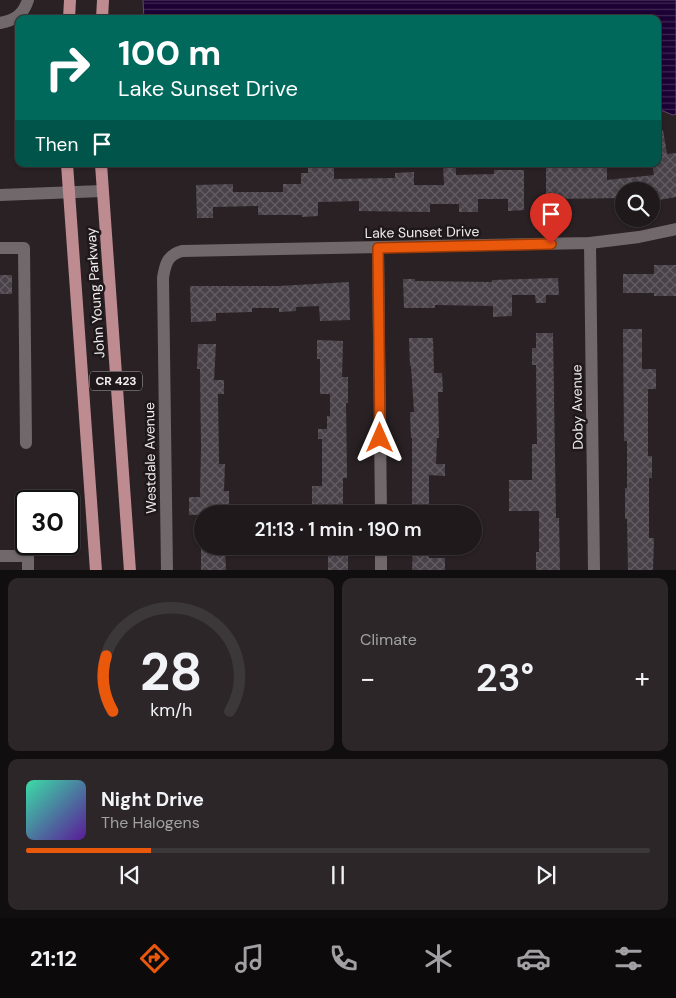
<!DOCTYPE html>
<html lang="en">
<head>
<meta charset="utf-8">
<style>
  :root { --surface:#1f191b; --page:#2c2628; --text:#f1f3f6; --muted:#a1a0a3; --line:#3c383a; --accent:#ea580c }
  body { margin:0; font-family:"DM Sans",sans-serif; background:var(--page); color:var(--text); height:100vh; display:flex; flex-direction:column; font-size:19px; white-space:nowrap }
  * { box-sizing:border-box; margin:0 }
  p { font-size:16px; color:var(--muted) }
  .icon { flex:none; width:28px; height:28px; fill:none; stroke:currentColor; stroke-width:2; stroke-linecap:round; stroke-linejoin:round }
  .map { position:relative; height:570px; overflow:hidden }
  .panel { display:flex; flex-direction:column; gap:8px; padding:8px; background:#110e0f; flex:1 }
  .panel>* { flex:none }
  .hud { position:absolute; left:15px; top:15px; width:646px; height:152px; border-radius:10px; box-shadow:0 1px 4px #0004,0 0 0 1px var(--line); background:#00695c; color:#fff; overflow:hidden }
  .tools { position:absolute; left:615px; top:182px; display:grid; gap:10px }
  .tools a { display:grid; place-items:center; width:45px; height:45px; border-radius:50%; background:var(--surface); box-shadow:0 1px 4px #0004,0 0 0 1px var(--line); font-size:25px }
  .speed { position:absolute; left:15px; top:490px; display:flex; gap:10px; font-size:25px; font-weight:700; text-align:center }
  .speed>* { display:grid; place-content:center; width:65px; height:65px; border-radius:50%; background:var(--surface); box-shadow:0 1px 4px #0004,0 0 0 1px var(--line); line-height:1 }
  .speed .limit { border:2px solid #111; border-radius:8px; background:#fff; color:#111 }
  .pin { position:absolute; display:grid; place-items:center; width:42px; height:42px; color:#fff; margin:-51px -21px; border-radius:50% 50% 50% 0; rotate:-45deg; box-shadow:0 0 5px #0007 }
  .pin .icon { rotate:45deg }
  .me { position:absolute; width:55px; margin:-28px; rotate:0deg; stroke-linejoin:round; filter:drop-shadow(0 0 4px #0008) }
  .turn { display:flex; align-items:center; gap:18px; height:105px; padding:0 20px; font-size:22px }
  .turn .icon { width:65px; height:65px; stroke-width:2.5 }
  .turn b { display:block; font-size:35px; line-height:42px }
  .then { display:flex; align-items:center; height:48px; padding:0 20px; background:#0003; gap:10px; font-size:19px }
  .big { font-size:38px; font-weight:600; line-height:1.1 }
  .panel .card { flex:1; display:flex; flex-direction:column; justify-content:center; gap:8px; min-width:0; padding:0 18px; border-radius:10px; background:var(--page) }
  .panel .dial { align-items:center; gap:0 }
  .dial svg { height:130px; overflow:visible; fill:none; stroke:var(--line); stroke-width:7; stroke-linecap:round; text-anchor:middle }
  .dial text { fill:var(--text); stroke:none }
  .song { display:flex; align-items:center; gap:15px }
  .cover { width:60px; height:60px; border-radius:8px; background:linear-gradient(135deg,hsl(160 70% 55%),hsl(270 70% 35%)) }
  .played { height:5px; border-radius:2px; background:linear-gradient(90deg,var(--accent) 20%,var(--line) 20%) }
  .keys { display:flex; justify-content:space-around; direction:ltr }
  .heat { display:flex; justify-content:space-between; align-items:center; font-size:28px; direction:ltr }
  .panel .tiles { flex:1; display:grid; gap:8px; grid-template-columns:1fr 1fr }
  .card:last-child { grid-column:span 2 }
  .trip { position:absolute; left:194px; top:505px; width:288px; height:50px; border-radius:25px; background:var(--surface); box-shadow:0 1px 4px #0004,0 0 0 1px var(--line); font-weight:600; line-height:50px; text-align:center }
  .dock { display:flex; height:80px; justify-content:space-around; align-items:center; background:#0c0a0b; color:var(--muted) }
  .dock .icon { width:35px; height:35px }
  .dock .active { color:var(--accent) }
  .dock b { font-size:22px; color:var(--text) }
  .map>svg:first-child { display:block }
  .water { fill:url(#water-rules); stroke:#5c486c }
  .building { fill:url(#building-cross-hatch) }
  .lines { fill:none; stroke-linecap:round; stroke-linejoin:round }
  .minor { stroke:#71686c; stroke-width:12 }
  .major { stroke:#be8b90; stroke-width:12 }
  .route-casing { stroke:#983908; stroke-width:12 }
  .route { stroke:#ea580c; stroke-width:9 }
  .labels { text-anchor:middle; dominant-baseline:central; stroke-width:5; stroke-linejoin:round; paint-order:stroke }
  .shield { fill:#1f181b; stroke:#b2acaf; stroke-width:1 }
  .shield-label { font-size:12px; font-weight:bold; fill:#f1ecee }
  .street-label { font-size:14px; fill:#f1ecee; stroke:#1f181b }
</style>
</head>
<body>
<div class="map">
<svg width="676" height="571" viewBox="0 0 676 571">
  <defs>
    <pattern id="water-rules" width="6" height="5" patternUnits="userSpaceOnUse" patternTransform="scale(1.25)"><rect width="6" height="5" fill="#1c0135"/><path d="M0 2.5h6" fill="none" stroke="#3d2653"/></pattern>
    <pattern id="building-cross-hatch" width="8" height="8" patternUnits="userSpaceOnUse" patternTransform="scale(1.25)"><rect width="8" height="8" fill="#494349"/><path d="M0 0l8 8M0 8l8-8" fill="none" stroke="#645e64"/></pattern>
  </defs>
  <rect width="100%" height="100%" fill="#292124"/>
  <polygon class="water" points="143,0 676,0 676,114 673,115 658,109 658,19 144,19"/>
  <g class="building">
    <polygon points="663,130 667,154 676,153 676,197 659,200 658,191 624,191 624,198 546,199 546,167 607,166 607,180 654,175 652,164 658,164 658,131"/>
    <polygon points="443,164 456,164 456,175 494,174 494,170 524,170 524,210 508,211 508,199 478,199 478,212 459,212 459,204 430,204 430,212 359,211 359,201 318,202 318,216 302,217 302,215 258,215 258,206 213,207 213,218 197,218 196,185 233,184 233,192 283,192 283,184 301,184 301,173 308,173 308,166 334,165 334,179 395,178 395,173 414,172 414,185 444,185"/>
    <polygon points="654,265 676,265 676,296 654,296 654,293 623,293 623,274 654,274"/>
    <rect x="0" y="275" width="12" height="19"/>
    <polygon points="558,278 559,295 546,295 546,303 536,303 535,295 512,295 512,316 493,317 493,306 435,305 435,308 404,308 403,279 415,279 415,281 492,282 492,280"/>
    <polygon points="349,282 350,320 320,321 319,306 296,307 296,311 279,312 279,308 252,308 252,312 216,313 216,321 191,322 190,286 279,286"/>
    <polygon points="623,329 642,329 642,369 656,369 656,389 648,389 648,456 652,456 652,478 649,478 649,538 654,538 653,571 628,571 627,519 625,519 625,488 627,488 627,441 624,441"/>
    <polygon points="536,333 553,333 556,518 559,518 560,571 536,571 536,552 539,552 539,511 509,511 509,480 532,480 532,444 537,444 536,365 532,365 532,348 536,348"/>
    <polygon points="409,338 433,338 434,373 442,373 443,392 438,392 439,438 437,438 436,464 445,464 445,476 429,475 429,511 412,511 412,438 411,438 410,412 414,412 411,366 410,366"/>
    <polygon points="317,340 343,341 342,377 348,377 348,403 346,403 347,478 343,478 343,514 312,514 312,486 322,486 322,439 318,439 318,429 327,429 327,416 330,416 330,394 320,394 320,359 317,359"/>
    <polygon points="198,344 216,344 214,380 224,380 224,394 218,394 219,464 225,464 224,491 229,491 229,514 189,515 189,497 200,497 201,447 200,369 197,369"/>
    <polygon points="201,546 225,546 226,571 201,571"/>
    <rect x="328" y="546" width="20" height="25"/>
    <polygon points="413,546 429,546 429,558 445,558 445,571 412,571"/>
  </g>
  <g class="lines">
    <g class="minor">
      <path d="M0 23C15 20 23 15 28 0"/>
      <polyline points="0,195 102,191"/>
      <polyline points="590,243 594,571"/>
      <polyline points="0,248 24,248 26,443"/>
      <polyline points="378,248 381,514"/>
      <polyline points="381,546 381,571"/>
      <polyline points="0,556 28,556 28,571"/>
      <path d="M167 571 163 278C165 265 167 255 182 251L590 243 639 237 676 229"/>
    </g>
    <g class="major">
      <polyline points="69,19 70,0"/>
      <polyline points="102,19 103,0"/>
      <polyline points="67,164 96,571"/>
      <polyline points="101,164 130,571"/>
    </g>
  </g>
  <g class="lines">
    <g class="route-casing">
      <polyline id="route" points="380,438 378,248 551,244"/>
    </g>
    <use href="#route" class="route"/>
  </g>
  <g class="labels">
    <rect class="shield" x="90" y="371.5" width="52" height="19" rx="4"/>
    <g class="shield-label">
      <text x="116" y="381">CR 423</text>
    </g>
    <g class="street-label">
      <text transform="translate(422 232) rotate(-1)">Lake Sunset Drive</text>
      <text transform="translate(95 293) rotate(-94)">John Young Parkway</text>
      <text transform="translate(577 407) rotate(-91)">Doby Avenue</text>
      <text transform="translate(150 458) rotate(-91)">Westdale Avenue</text>
    </g>
  </g>
</svg>
<div class="tools">
<a><svg class="icon" aria-label="search" viewBox="0 0 24 24"><circle cx="10" cy="10" r="6"/><path d="M15 15l6 6"/></svg></a>
</div>
<div class="speed"><div class="limit">30</div></div>
<div class="pin" style="left:551px;top:244px;background:#d93025"><svg class="icon" aria-label="arrive" viewBox="0 0 24 24"><path d="M6 21V4h12l-3 4 3 4H6"/></svg></div>
<svg class="me" style="left:380px;top:438px" viewBox="-20 -20 40 40"><path d="M0-17L14 15 0 8-14 15z" fill="#ea580c" stroke="#fff" stroke-width="4"/></svg>
<div class="trip">21:13 · 1 min · 190 m</div>
<div class="hud">
<div class="turn"><svg class="icon" aria-label="right" viewBox="0 0 24 24"><path d="M7 20v-9h11M14 6l5 5-5 5"/></svg><div><b>100 m</b>Lake Sunset Drive</div></div>
<div class="then">Then<svg class="icon" aria-label="arrive" viewBox="0 0 24 24"><path d="M6 21V4h12l-3 4 3 4H6"/></svg></div>
</div>
</div>
<section class="panel">
<div class="tiles">
<div class="card dial"><svg viewBox="0 0 100 80">
<path d="M14 69A42 42 0 1 1 86 69"/>
<path d="M14 69A42 42 0 0 1 10 35" stroke="#ea580c"/>
<text x="50" y="56" font-size="32" font-weight="700">28</text>
<text x="50" y="72" font-size="11">km/h</text>
</svg></div>
<div class="card"><p>Climate</p>
<div class="heat"><a>−</a><b class="big">23°</b><a>+</a></div>
</div>
<div class="card">
<div class="song"><i class="cover"></i><div><b>Night Drive</b><p>The Halogens</p></div></div>
<div class="played"></div>
<div class="keys"><svg class="icon" aria-label="previous" viewBox="0 0 24 24"><path d="M18 5L8 12l10 7zM5 5v14"/></svg><svg class="icon" aria-label="pause" viewBox="0 0 24 24"><path d="M8 5v14M16 5v14"/></svg><svg class="icon" aria-label="next" viewBox="0 0 24 24"><path d="M6 5l10 7-10 7zM19 5v14"/></svg></div>
</div>
</div>
</section>
<nav class="dock">
<b>21:12</b>
<svg class="icon active" aria-label="directions" viewBox="0 0 24 24"><path d="M12 3l9 9-9 9-9-9zM9 14v-3h6M13 9l2 2-2 2"/></svg>
<svg class="icon" aria-label="music" viewBox="0 0 24 24"><path d="M9 18V5l10-2v13"/><circle cx="6" cy="18" r="3"/><circle cx="16" cy="16" r="3"/></svg>
<svg class="icon" aria-label="phone" viewBox="0 0 24 24"><path d="M5 4h4l2 5-3 2q2 4 5 5l2-3 5 2v4C11 20 4 13 5 4z"/></svg>
<svg class="icon" aria-label="climate" viewBox="0 0 24 24"><path d="M12 3v18M4 7l16 10M4 17L20 7"/></svg>
<svg class="icon" aria-label="car" viewBox="0 0 24 24"><path d="M5 17H2v-5l4-1 3-4h7l3 4 3 1v5h-3M9 17h6M6 11h13"/><circle cx="7" cy="17" r="2"/><circle cx="17" cy="17" r="2"/></svg>
<svg class="icon" aria-label="filters" viewBox="0 0 24 24"><path d="M4 7h16M4 17h16"/><circle cx="9" cy="7" r="2"/><circle cx="15" cy="17" r="2"/></svg>
</nav>
</body>
</html>
